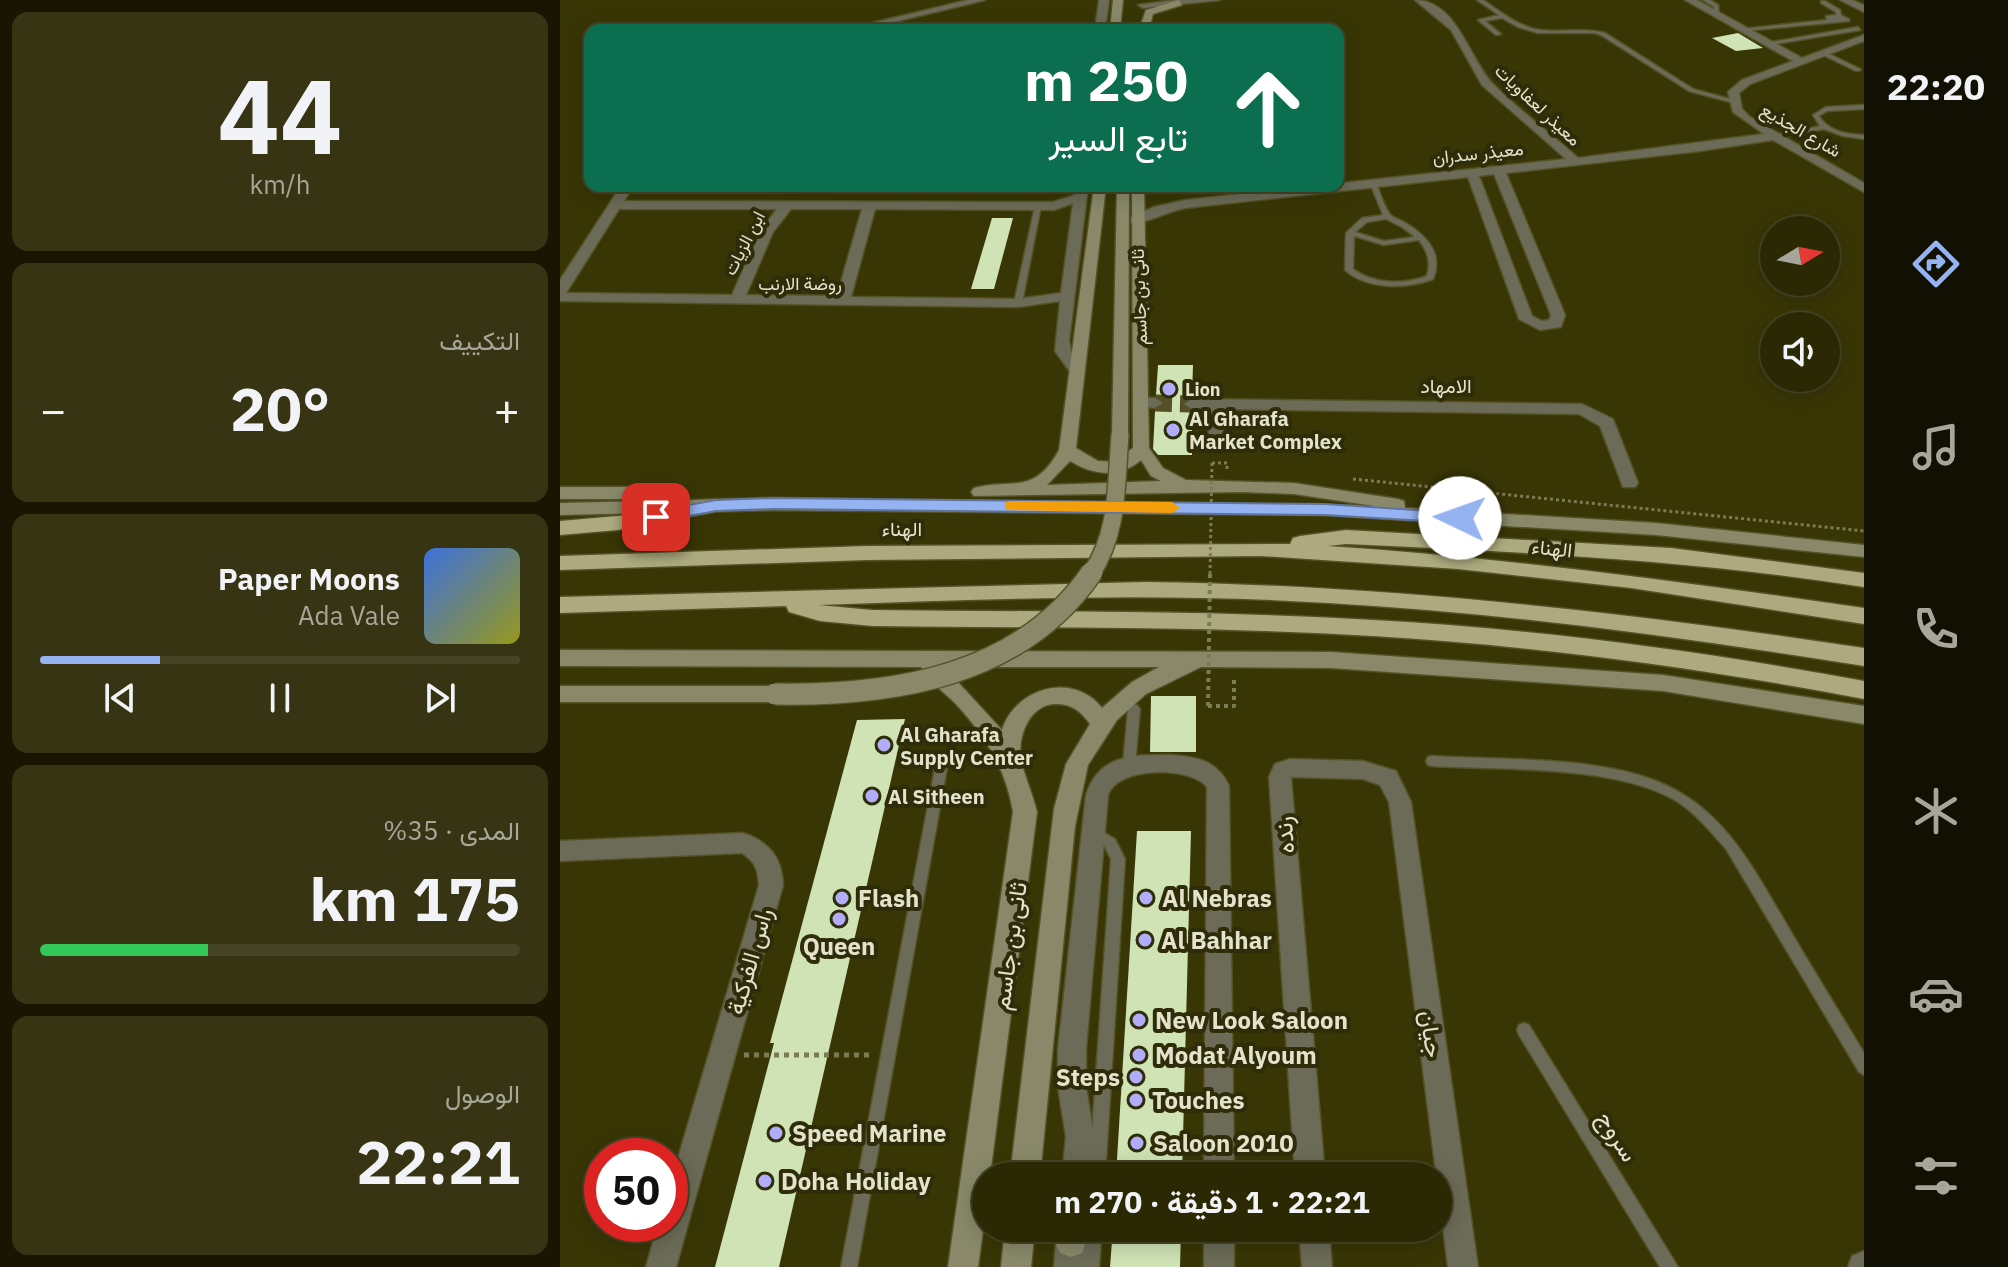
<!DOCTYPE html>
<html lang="ar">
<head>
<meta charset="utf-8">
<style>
  :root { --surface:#2b2804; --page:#373413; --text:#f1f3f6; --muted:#a6a69a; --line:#474426; --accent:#95b2f1 }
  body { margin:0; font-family:"IBM Plex Sans",Vazirmatn,sans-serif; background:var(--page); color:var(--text); direction:rtl; height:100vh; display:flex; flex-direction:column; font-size:30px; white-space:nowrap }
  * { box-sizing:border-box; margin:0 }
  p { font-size:26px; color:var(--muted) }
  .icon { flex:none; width:44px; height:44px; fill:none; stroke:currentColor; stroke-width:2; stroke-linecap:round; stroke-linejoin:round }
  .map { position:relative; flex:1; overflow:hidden; direction:ltr }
  .sheet { display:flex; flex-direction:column; gap:12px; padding:12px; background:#181602; width:560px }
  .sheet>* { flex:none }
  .hud { position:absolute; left:24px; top:24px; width:760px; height:168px; border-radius:16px; box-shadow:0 4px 20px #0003,0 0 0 2px var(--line); direction:rtl; background:#0b6e4f; color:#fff; overflow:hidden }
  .needle { width:52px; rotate:80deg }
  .buttons { position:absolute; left:1200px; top:216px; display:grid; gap:16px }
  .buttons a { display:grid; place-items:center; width:80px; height:80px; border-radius:50%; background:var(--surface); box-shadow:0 4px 20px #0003,0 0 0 2px var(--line); font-size:40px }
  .speed { position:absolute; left:24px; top:1138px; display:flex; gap:16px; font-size:40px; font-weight:700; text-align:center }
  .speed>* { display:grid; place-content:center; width:104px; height:104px; border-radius:50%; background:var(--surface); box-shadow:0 4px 20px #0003,0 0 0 2px var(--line); line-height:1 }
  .speed .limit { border:12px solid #d22; background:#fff; color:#111 }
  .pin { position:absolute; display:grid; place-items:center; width:68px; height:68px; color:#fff; margin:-34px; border-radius:16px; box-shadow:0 4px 12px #0006 }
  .me { position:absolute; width:88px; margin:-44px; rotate:273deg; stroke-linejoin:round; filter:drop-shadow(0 0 6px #0008) }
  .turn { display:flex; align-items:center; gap:28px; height:168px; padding:0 24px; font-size:36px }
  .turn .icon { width:104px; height:104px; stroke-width:2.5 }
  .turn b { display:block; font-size:56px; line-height:68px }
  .big { font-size:60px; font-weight:700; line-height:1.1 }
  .sheet .tile { flex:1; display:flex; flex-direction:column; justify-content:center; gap:12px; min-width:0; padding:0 28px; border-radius:16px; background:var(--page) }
  .sheet .dial { align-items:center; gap:0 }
  .dial b { font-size:104px; line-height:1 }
  .song { display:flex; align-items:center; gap:24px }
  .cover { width:96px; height:96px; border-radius:12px; background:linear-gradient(135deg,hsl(220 70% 55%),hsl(60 70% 35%)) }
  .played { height:8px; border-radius:4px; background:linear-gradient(90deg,var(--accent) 25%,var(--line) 25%) }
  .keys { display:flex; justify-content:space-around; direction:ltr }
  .heat { display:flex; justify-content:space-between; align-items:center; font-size:44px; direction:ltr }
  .charge { height:12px; border-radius:6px; background:linear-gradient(90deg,#34c759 35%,var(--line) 0) }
  .trip { position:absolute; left:412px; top:1162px; width:480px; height:80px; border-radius:40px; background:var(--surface); box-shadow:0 4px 20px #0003,0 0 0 2px var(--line); font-weight:700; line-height:80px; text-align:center; direction:rtl }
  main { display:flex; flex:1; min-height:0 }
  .tab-bar { display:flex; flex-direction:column; width:144px; justify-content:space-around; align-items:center; background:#111002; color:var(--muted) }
  .tab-bar .icon { width:56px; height:56px }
  .tab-bar .on { color:var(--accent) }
  .tab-bar b { font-size:36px; color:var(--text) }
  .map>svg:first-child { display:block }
  .building { fill:#cfe3b5 }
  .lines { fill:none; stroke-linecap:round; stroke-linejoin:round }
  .minor-tunnel { stroke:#525024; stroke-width:17; stroke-dasharray:17 8; stroke-linecap:butt }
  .service-casing { stroke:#545226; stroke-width:3 }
  .minor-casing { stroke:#545226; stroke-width:3 }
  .tertiary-casing { stroke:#545226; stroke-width:3 }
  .secondary-casing { stroke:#545226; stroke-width:3 }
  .trunk-casing { stroke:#545226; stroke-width:3 }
  .path-far2 { stroke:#7d7b55; stroke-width:3; stroke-dasharray:3 3; stroke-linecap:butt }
  .path-far1 { stroke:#7d7b55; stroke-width:4; stroke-dasharray:4 4; stroke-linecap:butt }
  .path { stroke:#7d7b55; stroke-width:5; stroke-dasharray:5 5; stroke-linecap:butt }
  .service { fill:#6b6b57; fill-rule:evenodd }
  .minor { fill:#6b6b57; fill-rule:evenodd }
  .tertiary { fill:#6b6b57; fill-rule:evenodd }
  .secondary { fill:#89896a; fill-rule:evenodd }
  .trunk { fill:#acaa7e; fill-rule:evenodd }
  .secondary-bridge-far1-casing { stroke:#545226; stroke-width:20; stroke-linecap:butt }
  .secondary-bridge-casing { stroke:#545226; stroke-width:24; stroke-linecap:butt }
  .path-bridge-far1 { stroke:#7d7b55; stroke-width:3; stroke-dasharray:3 3; stroke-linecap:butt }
  .path-bridge { stroke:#7d7b55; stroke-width:4; stroke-dasharray:4 4; stroke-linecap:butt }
  .secondary-bridge-far1 { stroke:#89896a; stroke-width:17 }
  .secondary-bridge { stroke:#89896a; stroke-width:21 }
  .route { fill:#95b2f1; stroke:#61749d; stroke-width:2 }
  .slow { fill:#f59e0b }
  .poi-dot { fill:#b2adf9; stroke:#2e2c09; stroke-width:3 }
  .labels { text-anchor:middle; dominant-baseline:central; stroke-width:8; stroke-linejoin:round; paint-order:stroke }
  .far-street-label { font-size:18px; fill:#e3e3cb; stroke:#2e2c09 }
  .far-poi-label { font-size:18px; font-weight:bold; fill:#e3e3cb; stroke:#2e2c09; text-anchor:start }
  .street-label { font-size:20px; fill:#e3e3cb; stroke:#2e2c09 }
  .poi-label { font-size:20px; font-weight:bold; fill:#e3e3cb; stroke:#2e2c09; text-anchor:start }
  .near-street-label { font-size:24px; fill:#e3e3cb; stroke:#2e2c09 }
  .near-poi-label { font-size:24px; font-weight:bold; fill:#e3e3cb; stroke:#2e2c09; text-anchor:start }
</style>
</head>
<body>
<main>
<nav class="tab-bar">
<b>22:20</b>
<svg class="icon on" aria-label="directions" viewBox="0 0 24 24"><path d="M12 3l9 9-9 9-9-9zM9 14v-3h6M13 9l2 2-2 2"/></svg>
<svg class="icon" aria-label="music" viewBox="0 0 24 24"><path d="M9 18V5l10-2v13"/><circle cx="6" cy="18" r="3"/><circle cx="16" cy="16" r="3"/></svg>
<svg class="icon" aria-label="phone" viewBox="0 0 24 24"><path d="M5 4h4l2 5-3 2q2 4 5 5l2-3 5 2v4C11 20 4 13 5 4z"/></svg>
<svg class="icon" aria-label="climate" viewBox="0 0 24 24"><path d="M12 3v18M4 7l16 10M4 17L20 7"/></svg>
<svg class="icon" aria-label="car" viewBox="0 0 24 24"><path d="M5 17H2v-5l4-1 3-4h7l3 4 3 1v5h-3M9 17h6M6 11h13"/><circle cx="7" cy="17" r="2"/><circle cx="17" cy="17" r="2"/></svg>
<svg class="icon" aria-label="filters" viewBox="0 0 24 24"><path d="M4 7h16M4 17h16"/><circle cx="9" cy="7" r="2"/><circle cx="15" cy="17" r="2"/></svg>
</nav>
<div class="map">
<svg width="1304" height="1267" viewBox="0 0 1304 1267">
  <rect width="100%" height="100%" fill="#393606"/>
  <g class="building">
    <polygon points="1178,33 1203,48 1176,51 1152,38"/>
    <polygon points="432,218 453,218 434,289 411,289"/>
    <polygon points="598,365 633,365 632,396 621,403 632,412 632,455 598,455 593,449 595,411 606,404 596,395"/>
    <polygon points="591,696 636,696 636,752 590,752"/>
    <polygon points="345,719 219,1267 155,1267 214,1043 210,1043 297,720"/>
    <polygon points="577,831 631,831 622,1176 556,1176"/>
    <polygon points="553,1228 621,1228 620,1267 550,1267"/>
  </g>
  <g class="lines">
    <polyline class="minor-tunnel" points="595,403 632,404"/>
    <g class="service-casing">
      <g id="service">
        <path d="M917 0H923C941 12 959 27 980 30 1002 33 1023 27 1045 33L1133 89 1177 101 1174 103 1129 91 1041 35 1035 33H978L958 27 942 18 925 21 941 34 936 35 918 20 939 15Z"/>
        <polygon points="1143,0 1150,0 1158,5 1159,16 1154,15 1154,7"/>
        <polygon points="1261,1 1265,1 1280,10 1281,15 1289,19 1289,21 1184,31 1181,29 1267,20 1266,16 1276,15 1276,12 1261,3"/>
        <polygon points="1298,27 1300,30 1209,45 1206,43"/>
        <polygon points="1263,51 1300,69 1301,70 1296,71 1261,54"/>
        <path d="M1304 105V109L1267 111 1259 116C1269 132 1286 134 1304 135V139L1283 136 1264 129 1242 133 1239 131 1260 126 1253 115 1266 107Z"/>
        <polygon points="1232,131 1235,133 1234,134 1214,138 1211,136"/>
        <path d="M811 182 816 183C820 192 823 204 829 213 832 218 839 219 844 222 866 235 884 253 873 279 846 289 807 290 785 270L786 233 802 218 823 215 810 183ZM826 219 842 227 855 237 824 241 795 232 807 222ZM794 236 824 245 859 240C868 252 871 262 867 276 844 285 813 284 793 269Z"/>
        <polygon points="478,204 481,206 462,303 458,305 454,303 475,206"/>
        <polygon points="574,704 578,706 580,709 575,765 573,769 569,770 565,769 563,765 568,709 570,706"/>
        <path d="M872 756C940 760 1033 756 1096 781 1166 808 1195 872 1231 932 1255 973 1280 1013 1304 1053V1075L1299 1072 1166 849C1150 831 1134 811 1113 799 1051 765 942 770 872 766L868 765 866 761 868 757Z"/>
        <polygon points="381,763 385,764 387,768 297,1267 281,1267 375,768 377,764"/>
        <polygon points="534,827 555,839 565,859 545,1176 529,1176 551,859 545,847 529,837 528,833 529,829"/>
        <polygon points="964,1023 969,1025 1118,1267 1100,1267 959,1035 957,1030 959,1025"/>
        <polygon points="526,1228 542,1228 539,1267 523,1267"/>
      </g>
    </g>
    <g class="minor-casing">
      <g id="minor">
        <polygon points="408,0 425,0 301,30 283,30"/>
        <polygon points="539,0 549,0 545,30 535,30"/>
        <path d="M855 0C897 0 910 61 933 84 959 110 990 133 1018 158L1204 134 1173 112 1168 92 1182 80 1233 61 1125 0H1137L1242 58 1304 35V41L1190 84 1179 93 1182 109 1190 117 1304 183V192L1213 140 1140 151 946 173 1005 315 1001 327 980 330 959 319 908 177 625 208C608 211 587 224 571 223V217L594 207 625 200 1006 159 922 85 891 30ZM934 174 991 315 989 320 982 321 972 316 919 176Z"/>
        <polygon points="1280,0 1292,0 1304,5 1304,12"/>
        <path d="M61 186H73L64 201 493 202 515 195 516 186H528L509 341 511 351 524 370 516 375 511 373 495 351 500 301 458 307 0 301V280ZM513 203 501 293 458 299 291 297 315 209 494 210ZM59 209H217L200 231 172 295 6 293ZM231 209H302L277 296 186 295 213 232Z"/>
        <polygon points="581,398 595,398 603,403 595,408 575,406 573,403"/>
        <polygon points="632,399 1022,404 1053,419 1078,483 1075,487 1063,487 1040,426 1019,414 664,409 665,437 657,442 649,437 648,409 632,409 624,404"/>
        <path d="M610 755C637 757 657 760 669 786L674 1176H644L647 787C631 766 557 766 548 795L526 1049V1087L534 1137 532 1176H502L506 1137 498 1087V1049L526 795C539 754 573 755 610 755Z"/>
        <polygon points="730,759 803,761 836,771 851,802 918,1267 888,1267 829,802 820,785 803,779 731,777 765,1176 735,1176 709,777 715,764"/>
        <path d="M183 833C209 842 222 857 223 885L116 1267H86L98 1224H110V1185L199 885C198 869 195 862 182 853L0 861V841Z"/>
        <polygon points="497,1228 527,1228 524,1267 494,1267"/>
        <rect x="644" y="1228" width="30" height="39"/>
        <polygon points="739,1228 769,1228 772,1267 742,1267"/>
        <polygon points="1304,1251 1304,1267 1288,1267 1292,1256"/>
      </g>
    </g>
    <g class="tertiary-casing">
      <polygon id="tertiary" points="615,0 660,0 583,8 578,5"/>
    </g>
    <g class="secondary-casing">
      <g id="secondary">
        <polygon points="553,0 563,0 560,30 550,30"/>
        <polygon points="619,0 622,5 593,14 589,30 579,30 586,10"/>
        <path d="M534 186H546L516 448 538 461 554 462 573 448 572 186H584L589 448 603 468 626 480 734 483 838 499 844 501 845 508 1096 523 1304 545V557L1096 535 765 515 213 510 0 515V503L213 498 814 506 734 494 682 492 414 496 411 492 414 488C452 478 474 496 499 450ZM581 460 591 476 601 481 487 485 510 461C533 475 559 479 581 460Z"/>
        <polygon points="557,186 569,186 568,435 560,440 552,435"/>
        <polygon points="0,487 92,487 101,493 92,499 0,499"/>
        <path d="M0 650 771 652 1103 675 1304 706V724L1103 691 771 668 641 667 586 694 557 720 528 765 515 826 480 1176H450L494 809 506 764 530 724C520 710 511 703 493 704 467 707 456 741 462 764 466 780 473 795 477 812L430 1176H426V1208L418 1267H388L453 812C446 769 425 735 395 703 384 692 368 681 361 667L0 666ZM384 667H599L572 682 542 708C513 671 455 688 442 730Z"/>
        <polygon points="0,686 215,686 222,688 226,694 222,700 215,702 0,702"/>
        <polygon points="445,1228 475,1228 471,1267 441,1267"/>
        <polygon points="488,1228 520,1228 526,1242 522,1253 511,1257 500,1253"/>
      </g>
    </g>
    <g class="trunk-casing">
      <g id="trunk">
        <polygon points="156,499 166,505 163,510 58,530 0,535 0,521 58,516"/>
        <path d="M786 530 1111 548 1304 573V587C1132 560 960 552 786 544L768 546C948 558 1125 582 1304 608V624L1071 588 898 569 701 556 307 560 0 570V556L307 546 730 544 733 538 740 536Z"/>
        <path d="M585 582C827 585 1065 612 1304 648V666C1126 638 948 613 768 603 599 592 428 599 259 605L312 610C479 612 646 610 813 620 978 629 1142 651 1304 681V699C1142 668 978 646 813 636 646 626 479 628 312 626L260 621 229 612 226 606 0 613V597Z"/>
      </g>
    </g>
    <g class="path-far2">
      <polyline points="652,463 667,463 667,471"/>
      <polyline points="793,479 1304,531"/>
    </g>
    <polyline class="path-far1" points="648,706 674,706 674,677"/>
    <polyline class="path" points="184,1055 311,1055"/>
    <use href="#service" class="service"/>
    <use href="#minor" class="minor"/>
    <use href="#tertiary" class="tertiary"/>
    <use href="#secondary" class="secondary"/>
    <use href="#trunk" class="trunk"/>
    <g class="secondary-bridge-far1-casing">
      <path id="secondary-bridge-far1" d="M531 574C559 532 556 484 560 435"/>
    </g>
    <g class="secondary-bridge-casing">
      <path id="secondary-bridge" d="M215 694C332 696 461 677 532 572"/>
    </g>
    <polyline class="path-bridge-far1" points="650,574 652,463"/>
    <polyline class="path-bridge" points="648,706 650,572"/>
    <use href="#secondary-bridge-far1" class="secondary-bridge-far1"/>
    <use href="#secondary-bridge" class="secondary-bridge"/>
  </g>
  <polygon class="route" points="213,498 765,504 900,513 909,518 900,523 765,515 213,509 156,511 96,522 88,517 96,511 156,500"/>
  <polygon class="slow" points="451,501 612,502 620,508 612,513 445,510 445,502"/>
  <g class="poi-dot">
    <circle cx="609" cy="389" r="8"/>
    <circle cx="613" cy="430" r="8"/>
    <circle cx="324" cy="745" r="8"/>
    <circle cx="312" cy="796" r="8"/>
    <circle cx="282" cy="898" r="8"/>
    <circle cx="586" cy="898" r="8"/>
    <circle cx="279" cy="919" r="8"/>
    <circle cx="585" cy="940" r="8"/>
    <circle cx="579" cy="1020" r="8"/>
    <circle cx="579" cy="1055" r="8"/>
    <circle cx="576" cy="1077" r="8"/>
    <circle cx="576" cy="1100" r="8"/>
    <circle cx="216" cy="1133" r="8"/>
    <circle cx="577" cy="1143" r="8"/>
    <circle cx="205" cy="1181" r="8"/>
  </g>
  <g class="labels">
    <g class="far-street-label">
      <text transform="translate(978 105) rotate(43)">معيذر لعفاويات</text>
      <text transform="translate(1241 130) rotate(30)">شارع الجذيع</text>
      <text transform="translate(918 153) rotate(-6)">معيذر سدران</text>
      <text transform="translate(184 243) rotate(-63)">ابن الزيات</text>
      <text x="240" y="283">روضة الارنب</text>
      <text transform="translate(579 297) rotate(-92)">ثانى بن جاسم</text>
    </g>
    <g class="far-poi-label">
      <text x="625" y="389">Lion</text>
    </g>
    <g class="street-label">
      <text x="886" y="385">الامهاد</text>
      <text x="342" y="528">الهناء</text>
      <text transform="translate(992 548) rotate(6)">الهناء</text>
    </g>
    <g class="poi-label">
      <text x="629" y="418">Al Gharafa<tspan x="629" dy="23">Market Complex</tspan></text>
      <text x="340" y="734">Al Gharafa<tspan x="340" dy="23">Supply Center</tspan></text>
      <text x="328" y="796">Al Sitheen</text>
    </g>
    <g class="near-street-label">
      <text transform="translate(724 835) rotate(-94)">رنده</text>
      <text transform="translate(449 946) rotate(-82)">ثانى بن جاسم</text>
      <text transform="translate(189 961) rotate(-74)">راس الفركية</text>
      <text transform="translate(872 1034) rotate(82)">جيان</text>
      <text transform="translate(1058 1136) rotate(58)">سروج</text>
    </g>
    <g class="near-poi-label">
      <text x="298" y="898">Flash</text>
      <text x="602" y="898">Al Nebras</text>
      <text x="601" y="940">Al Bahhar</text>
      <text x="279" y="946" text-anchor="middle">Queen</text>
      <text x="595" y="1020">New Look Saloon</text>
      <text x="595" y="1055">Modat Alyoum</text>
      <text x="560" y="1077" text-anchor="end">Steps</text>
      <text x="592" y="1100">Touches</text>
      <text x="232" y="1133">Speed Marine</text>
      <text x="593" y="1143">Saloon 2010</text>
      <text x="221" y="1181">Doha Holiday</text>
    </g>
  </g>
</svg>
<div class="buttons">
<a><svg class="needle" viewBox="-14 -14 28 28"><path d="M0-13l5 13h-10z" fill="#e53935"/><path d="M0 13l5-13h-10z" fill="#a6a69a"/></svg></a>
<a><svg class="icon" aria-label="sound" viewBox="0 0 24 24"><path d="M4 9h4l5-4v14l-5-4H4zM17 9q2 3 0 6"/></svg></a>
</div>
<div class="speed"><div class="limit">50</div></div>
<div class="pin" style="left:96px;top:517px;background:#d93025"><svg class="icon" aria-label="arrive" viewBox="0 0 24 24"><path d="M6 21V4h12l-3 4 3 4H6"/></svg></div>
<svg class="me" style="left:900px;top:518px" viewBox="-20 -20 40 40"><circle r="19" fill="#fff"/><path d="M0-13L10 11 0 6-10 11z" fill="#95b2f1"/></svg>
<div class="trip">22:21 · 1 دقيقة · 270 m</div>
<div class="hud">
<div class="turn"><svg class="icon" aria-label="ahead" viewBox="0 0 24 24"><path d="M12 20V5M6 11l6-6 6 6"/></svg><div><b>250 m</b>تابع السير</div></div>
</div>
</div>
<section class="sheet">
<div class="tile dial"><b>44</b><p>km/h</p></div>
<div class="tile"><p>التكييف</p>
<div class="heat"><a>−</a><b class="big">20°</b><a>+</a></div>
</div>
<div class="tile">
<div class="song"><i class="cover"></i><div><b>Paper Moons</b><p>Ada Vale</p></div></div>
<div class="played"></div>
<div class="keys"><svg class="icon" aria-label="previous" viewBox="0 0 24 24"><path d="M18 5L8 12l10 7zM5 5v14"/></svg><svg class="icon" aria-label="pause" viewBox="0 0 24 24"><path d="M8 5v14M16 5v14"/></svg><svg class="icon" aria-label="next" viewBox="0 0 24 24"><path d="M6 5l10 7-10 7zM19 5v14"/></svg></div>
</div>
<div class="tile"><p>المدى · 35%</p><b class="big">175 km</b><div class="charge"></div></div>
<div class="tile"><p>الوصول</p><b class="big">22:21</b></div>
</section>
</main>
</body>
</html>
